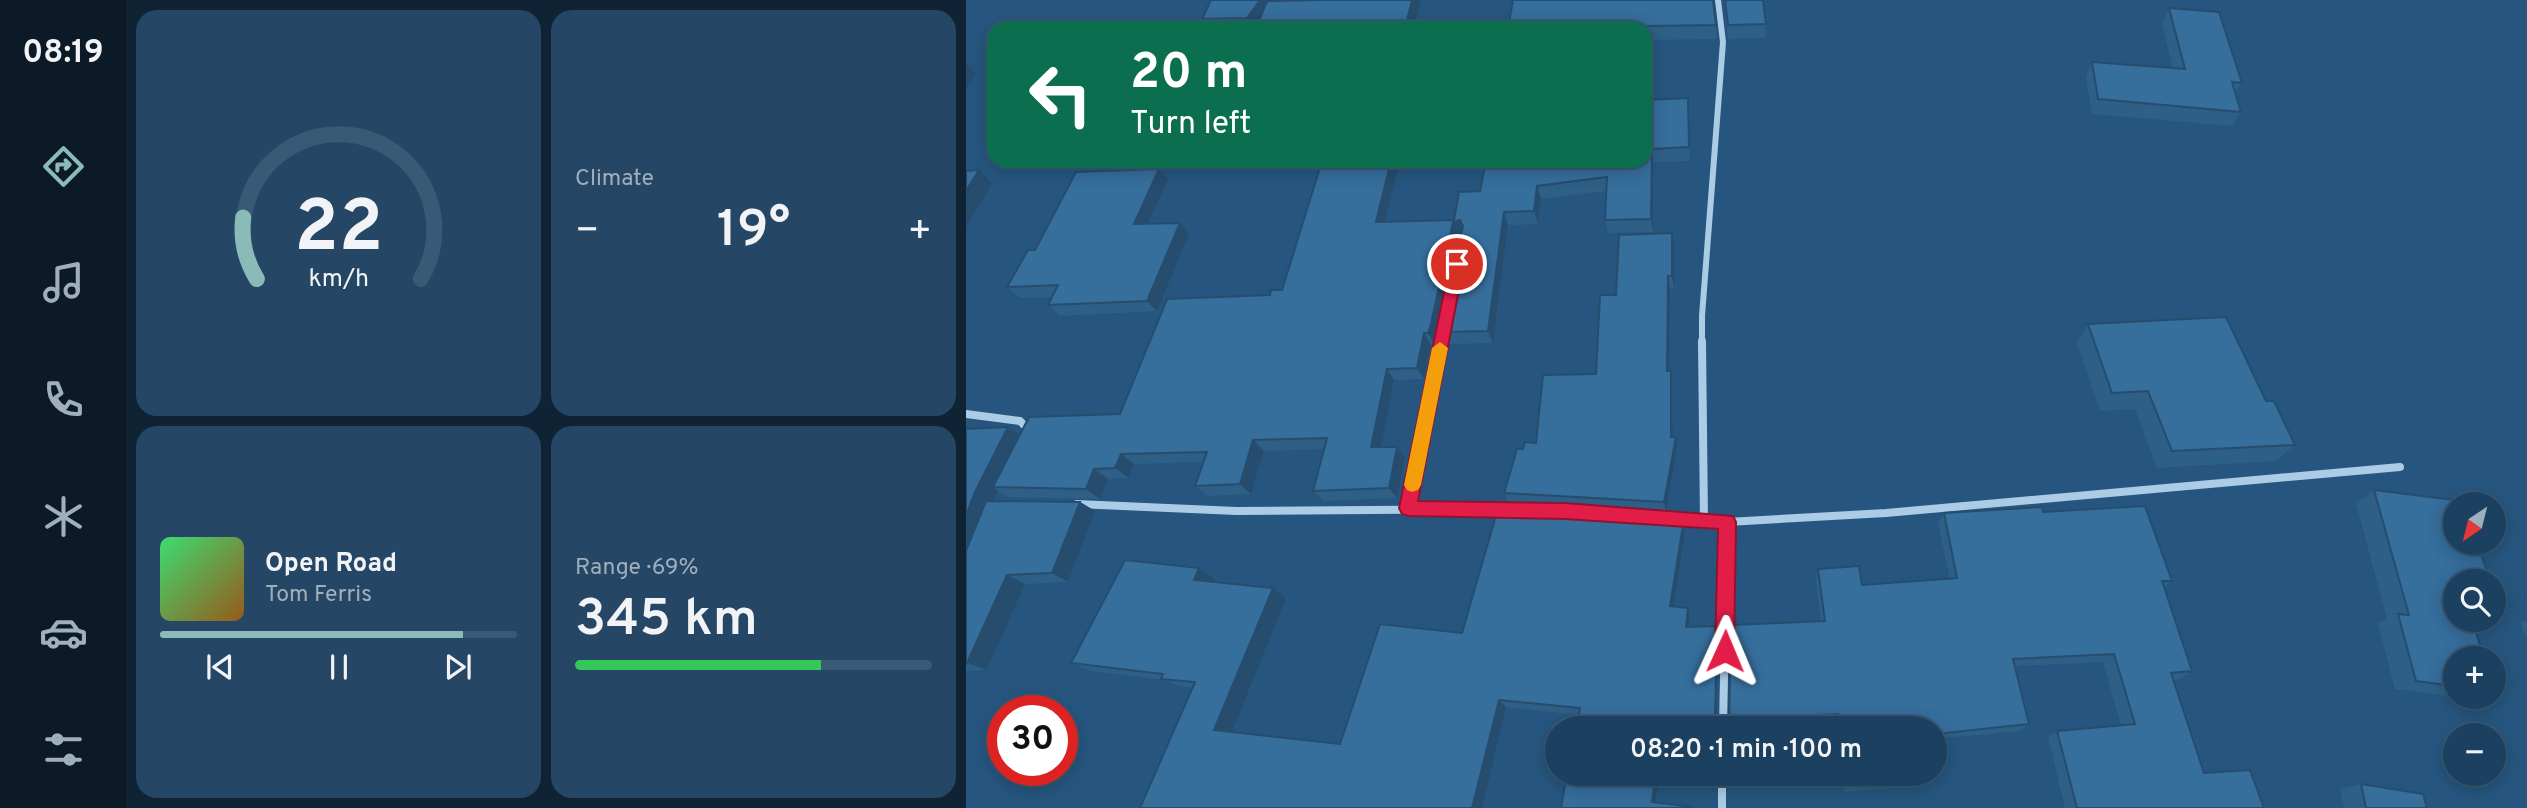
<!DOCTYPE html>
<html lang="en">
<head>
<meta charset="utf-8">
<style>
  :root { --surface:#1c405f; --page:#254765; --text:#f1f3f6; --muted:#a0afbd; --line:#3a5974; --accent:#8bbbb9 }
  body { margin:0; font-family:Overpass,sans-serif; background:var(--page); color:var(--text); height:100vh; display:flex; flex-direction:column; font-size:26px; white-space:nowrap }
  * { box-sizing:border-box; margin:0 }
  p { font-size:23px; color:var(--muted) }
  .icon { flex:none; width:38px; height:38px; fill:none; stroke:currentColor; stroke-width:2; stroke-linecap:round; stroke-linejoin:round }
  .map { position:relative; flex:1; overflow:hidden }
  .side { display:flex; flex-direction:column; gap:10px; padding:10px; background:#0f2334; width:840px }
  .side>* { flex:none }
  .banner { position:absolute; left:21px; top:21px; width:665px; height:147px; border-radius:21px; box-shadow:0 4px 18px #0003,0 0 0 2px var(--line); background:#0b6e4f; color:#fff; overflow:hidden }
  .needle { width:46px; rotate:215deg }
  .fabs { position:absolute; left:1477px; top:492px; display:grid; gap:14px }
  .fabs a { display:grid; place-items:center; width:63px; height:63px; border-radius:50%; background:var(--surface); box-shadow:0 4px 18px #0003,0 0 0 2px var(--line); font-size:35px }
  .speed { position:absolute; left:21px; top:695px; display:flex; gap:14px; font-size:35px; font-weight:700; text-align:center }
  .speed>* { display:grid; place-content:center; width:91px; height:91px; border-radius:50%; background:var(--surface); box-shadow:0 4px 18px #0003,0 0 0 2px var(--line); line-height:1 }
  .speed .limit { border:10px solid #d22; background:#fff; color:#111 }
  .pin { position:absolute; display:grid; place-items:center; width:60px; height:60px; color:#fff; margin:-30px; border:4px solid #fff; border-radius:50%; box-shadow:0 2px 7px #0007 }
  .me { position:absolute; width:77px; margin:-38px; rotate:1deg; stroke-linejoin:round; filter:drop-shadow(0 0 5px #0008) }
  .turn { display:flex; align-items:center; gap:24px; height:147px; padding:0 28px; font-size:32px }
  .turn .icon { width:91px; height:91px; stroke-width:2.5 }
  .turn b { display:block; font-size:49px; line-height:60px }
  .big { font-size:52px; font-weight:600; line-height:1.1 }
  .side .card { flex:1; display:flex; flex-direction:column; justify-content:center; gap:10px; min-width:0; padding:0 24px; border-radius:21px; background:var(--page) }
  .side .dial { align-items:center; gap:0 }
  .dial svg { height:182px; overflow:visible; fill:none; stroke:var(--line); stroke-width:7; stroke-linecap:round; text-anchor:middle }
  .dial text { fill:var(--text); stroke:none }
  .song { display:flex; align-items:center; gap:21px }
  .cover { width:84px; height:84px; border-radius:10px; background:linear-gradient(135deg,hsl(140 70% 55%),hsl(30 70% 35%)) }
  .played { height:7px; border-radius:4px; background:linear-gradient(90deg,var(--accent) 85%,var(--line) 85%) }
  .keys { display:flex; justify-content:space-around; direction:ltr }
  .heat { display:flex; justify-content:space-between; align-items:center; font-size:38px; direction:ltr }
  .charge { height:10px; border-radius:5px; background:linear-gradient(90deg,#34c759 69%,var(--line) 0) }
  .side .tiles { flex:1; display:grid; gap:10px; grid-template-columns:repeat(2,1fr) }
  .trip { position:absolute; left:579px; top:716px; width:402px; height:70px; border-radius:35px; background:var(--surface); box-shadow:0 4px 18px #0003,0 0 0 2px var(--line); font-weight:600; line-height:70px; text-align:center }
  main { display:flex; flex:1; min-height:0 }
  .tabs { display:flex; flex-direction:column; width:126px; justify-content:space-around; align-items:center; background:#0b1a26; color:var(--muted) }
  .tabs .icon { width:49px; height:49px }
  .tabs .selected { color:var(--accent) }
  .tabs b { font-size:32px; color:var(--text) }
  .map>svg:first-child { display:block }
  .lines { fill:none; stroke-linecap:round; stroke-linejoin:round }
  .minor-far1 { stroke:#accce6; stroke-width:6 }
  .minor { stroke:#accce6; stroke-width:8 }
  .wall { fill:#2e5f86 }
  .shaded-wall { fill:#264d6d }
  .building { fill:#366e9c; stroke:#264d6d; stroke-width:2 }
  .route { fill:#e11d48; stroke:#92132f; stroke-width:2 }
  .slow { fill:#f59e0b }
</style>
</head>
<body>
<main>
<nav class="tabs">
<b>08:19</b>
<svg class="icon selected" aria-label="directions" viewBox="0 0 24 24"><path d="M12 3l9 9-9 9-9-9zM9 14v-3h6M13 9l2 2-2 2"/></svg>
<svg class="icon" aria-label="music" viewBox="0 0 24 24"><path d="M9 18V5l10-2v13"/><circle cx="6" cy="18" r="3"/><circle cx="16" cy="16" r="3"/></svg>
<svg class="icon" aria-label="phone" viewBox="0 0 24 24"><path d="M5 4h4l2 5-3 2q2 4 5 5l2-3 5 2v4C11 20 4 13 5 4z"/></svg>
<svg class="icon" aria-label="climate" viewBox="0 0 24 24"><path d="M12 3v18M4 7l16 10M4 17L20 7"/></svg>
<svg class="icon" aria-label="car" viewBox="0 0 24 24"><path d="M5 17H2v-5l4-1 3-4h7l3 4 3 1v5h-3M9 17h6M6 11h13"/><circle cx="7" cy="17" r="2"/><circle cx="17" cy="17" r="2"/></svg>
<svg class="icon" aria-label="filters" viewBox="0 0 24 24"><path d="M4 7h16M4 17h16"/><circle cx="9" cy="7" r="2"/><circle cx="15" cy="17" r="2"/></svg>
</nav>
<section class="side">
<div class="tiles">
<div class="card dial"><svg viewBox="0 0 100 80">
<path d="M14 69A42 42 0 1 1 86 69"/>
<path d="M14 69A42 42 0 0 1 8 42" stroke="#8bbbb9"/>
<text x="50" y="56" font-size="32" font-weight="700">22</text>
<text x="50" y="72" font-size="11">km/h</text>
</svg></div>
<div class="card"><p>Climate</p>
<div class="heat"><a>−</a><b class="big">19°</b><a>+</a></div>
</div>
<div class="card">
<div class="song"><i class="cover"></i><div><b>Open Road</b><p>Tom Ferris</p></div></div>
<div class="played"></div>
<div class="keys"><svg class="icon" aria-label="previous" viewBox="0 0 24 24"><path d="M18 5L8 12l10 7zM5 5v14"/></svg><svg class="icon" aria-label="pause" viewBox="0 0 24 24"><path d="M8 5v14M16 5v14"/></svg><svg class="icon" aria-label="next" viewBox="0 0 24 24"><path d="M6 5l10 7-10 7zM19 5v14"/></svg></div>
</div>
<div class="card"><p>Range · 69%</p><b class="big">345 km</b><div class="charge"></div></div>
</div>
</section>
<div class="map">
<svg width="1561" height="808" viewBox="0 0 1561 808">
  <rect width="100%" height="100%" fill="#26567f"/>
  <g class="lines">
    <g class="minor-far1">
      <polyline points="475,343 478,327"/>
      <polyline points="736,343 736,316 757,42 752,0"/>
    </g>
    <g class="minor">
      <polyline points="736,341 738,521"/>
      <polyline points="0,414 54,421 64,431"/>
      <polyline points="111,504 270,511 540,509"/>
      <polyline points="442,508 475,341"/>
      <polyline points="709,519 761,522 920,513 1434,467"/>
      <polyline points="757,728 761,522"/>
      <polyline points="756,774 756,808"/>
    </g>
  </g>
  <g class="wall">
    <polygon points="245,0 312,0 312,1 455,0 448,28 242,28 236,19"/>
    <polygon points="758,0 797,0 800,24 799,38 762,39"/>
    <polygon points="1203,8 1276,83 1269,93 1275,112 1266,126 1126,114 1120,77 1126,62 1207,69 1196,23"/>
    <polygon points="750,25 751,39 679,40 679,28 542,28"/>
    <polygon points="722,98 724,161 687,162 687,232 642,233 639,220 641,191 575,199 572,224 542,225 527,343 482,344 476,332 496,234 492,235 472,336 469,345 465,345 458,379 428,380 415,447 439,457 431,498 357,501 347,491 358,449 298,451 285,494 242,496 229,486 237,462 168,464 163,478 142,479 134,499 44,497 32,491 27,501 114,502 129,511 102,582 59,584 21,670 0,671 0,429 42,427 53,435 154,414 304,295 316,290 420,221 488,220 514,191 679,100"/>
    <polygon points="193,169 202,180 183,223 223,234 191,311 94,316 82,305 86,297 54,298 41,287 69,250"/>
    <polygon points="708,246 708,289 704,289 703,371 705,371 706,383 707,437 710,437 711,448 700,512 543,503 538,493 557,449 570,443 630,374 650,295"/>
    <polygon points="1122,324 1300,401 1329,445 1310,461 1191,468 1169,409 1134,411 1111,343"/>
    <polygon points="1408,490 1489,581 1489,696 1513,696 1505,699 1429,689 1412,623 1421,619 1390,503"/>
    <polygon points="1077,512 1206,581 1198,587 1226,671 1213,679 1207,680 1238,773 1298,808 1099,808 1082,737 1091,731 1155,725 1137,662 1049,666 1063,724 1054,731 970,739 970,728 870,728 869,721 764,726 763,720 855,621 850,579 852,569 896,585 984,579 972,524 978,513"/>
    <polygon points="696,514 696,517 718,519 719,531 707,607 724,618 723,627 751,626 752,635 750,727 732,728 610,728 613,715 540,707 174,808 227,688 213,686 199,680 125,671 105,663 233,568 249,579 247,582 320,598 266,732 374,744 496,633"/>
    <polygon points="1561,621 1561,640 1555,623"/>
    <polygon points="876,774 944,774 946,783 940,787 878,792"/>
    <polygon points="1395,784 1461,808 1378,808 1374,789"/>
  </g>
  <g class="shaded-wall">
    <polygon points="294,0 312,0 293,28 286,28 281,18"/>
    <polygon points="446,0 455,0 448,28 439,28"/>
    <polygon points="0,63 10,74 0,90"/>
    <polygon points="686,149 687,162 687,232 685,219"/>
    <polygon points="425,161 434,161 416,234 410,222"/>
    <polygon points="193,169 202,180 177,235 168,224"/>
    <polygon points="13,170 26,183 0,227 0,191"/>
    <polygon points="571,186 575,199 572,224 568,211"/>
    <polygon points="538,212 542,225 527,343 522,331"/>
    <polygon points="494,220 499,233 492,235 472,336 469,345 462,333 487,222"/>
    <polygon points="214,223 223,234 191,311 181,301"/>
    <polygon points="706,233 708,246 708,289 706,276"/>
    <polygon points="702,276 704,289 703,383 701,371"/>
    <polygon points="458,333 465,345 458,379 451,368"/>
    <polygon points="421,369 428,380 413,458 405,447"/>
    <polygon points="705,371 706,383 707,447 705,437"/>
    <polygon points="42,427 58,438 27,487 32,491 27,502 0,574 0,516 9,492"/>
    <polygon points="710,437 711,448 700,512 698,502"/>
    <polygon points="287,440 298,451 285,494 274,484"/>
    <polygon points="431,447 439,457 431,498 423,488"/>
    <polygon points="155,454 168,464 163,478 149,468"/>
    <polygon points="128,469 142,479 134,499 120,489"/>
    <polygon points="114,502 129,511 102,582 86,573"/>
    <polygon points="718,519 719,531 706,616 704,606"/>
    <polygon points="233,568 249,579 244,590 228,580"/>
    <polygon points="41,575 59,584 21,670 1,663"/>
    <polygon points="307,588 320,598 264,737 248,730"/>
    <polygon points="722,608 724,618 721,636 720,627"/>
    <polygon points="751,626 752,635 750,727 749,720"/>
    <polygon points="533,700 540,707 516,808 506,808"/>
    <polygon points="690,774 693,774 689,807 686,802"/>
  </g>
  <g class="building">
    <polygon points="245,0 294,0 281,18 236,19"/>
    <polygon points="355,0 446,0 439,28 290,28 301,1"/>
    <polygon points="547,0 747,0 750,25 613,27 613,28 542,28"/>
    <polygon points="759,0 797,0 800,24 762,25"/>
    <polygon points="1203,8 1253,12 1276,83 1266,82 1275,112 1132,99 1126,62 1219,69"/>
    <polygon points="722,98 723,147 686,149 685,219 639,220 641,177 571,186 568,211 538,212 522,331 476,332 497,226 494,220 487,222 465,324 462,333 458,333 451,368 421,369 405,447 431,447 423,488 347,491 361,438 287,440 274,484 229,486 241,452 155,454 149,468 128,469 120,489 27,487 63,417 154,414 201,299 304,295 305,290 316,290 356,161 425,161 410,222 488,220 493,192 514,191 520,161 679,161 679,100"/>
    <polygon points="193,169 168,224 214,223 181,301 82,305 92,285 41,287 62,250 69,250 110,172"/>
    <polygon points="13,170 0,191 0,171"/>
    <polygon points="706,233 706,276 702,276 701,371 705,371 705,437 710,437 698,502 538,493 551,449 557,449 559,442 570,443 577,375 630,374 634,295 650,295 653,235"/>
    <polygon points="1260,317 1300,401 1308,401 1329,445 1206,451 1182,391 1146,393 1122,324"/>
    <polygon points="42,427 9,492 0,516 0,429"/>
    <polygon points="1408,490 1496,501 1497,504 1489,504 1489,542 1511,542 1524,581 1489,581 1489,620 1506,620 1518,658 1489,658 1489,686 1450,681 1432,614 1443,615"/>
    <polygon points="20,501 114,502 86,573 41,575 1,663 0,664 0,551"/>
    <polygon points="533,505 696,514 695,517 718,519 704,606 722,608 720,627 751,626 749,720 731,721 730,728 715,728 696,726 696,728 610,728 614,708 533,700 506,808 174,808 229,682 195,679 197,674 105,663 159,560 233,568 228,580 307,588 248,730 374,744 414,624 496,633"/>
    <polygon points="1179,506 1206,581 1196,581 1226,671 1205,673 1238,773 1284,770 1298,808 1111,808 1091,731 1169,724 1148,654 1047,659 1063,724 970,734 970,728 874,728 872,714 763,720 765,625 859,621 852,569 893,566 896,585 991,578 978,513 1076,507 1077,512"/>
    <polygon points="1528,591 1533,607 1528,606"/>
    <polygon points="601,774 690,774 686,802 727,807 727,808 595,808"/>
    <polygon points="879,774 944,774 946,783 881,787"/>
    <polygon points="1395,784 1457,794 1461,808 1400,808"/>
  </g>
  <polygon class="route" points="491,258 498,264 452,501 599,503 767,516 770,522 768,651 765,657 759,660 752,657 749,651 752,529 599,519 442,516 436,514 433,508 484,264"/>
  <polygon class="slow" points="474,342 482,348 455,485 452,490 446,492 441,490 438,485 466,348"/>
</svg>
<div class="fabs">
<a><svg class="needle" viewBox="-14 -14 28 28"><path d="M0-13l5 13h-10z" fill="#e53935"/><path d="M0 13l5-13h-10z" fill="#a0afbd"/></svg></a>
<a><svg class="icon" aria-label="search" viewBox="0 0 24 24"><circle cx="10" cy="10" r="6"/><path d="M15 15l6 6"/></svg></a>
<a>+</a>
<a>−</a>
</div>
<div class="speed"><div class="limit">30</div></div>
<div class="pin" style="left:491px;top:264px;background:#d93025"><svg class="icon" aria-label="arrive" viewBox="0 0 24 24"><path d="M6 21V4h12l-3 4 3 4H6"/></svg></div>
<svg class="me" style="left:759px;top:651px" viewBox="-20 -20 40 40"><path d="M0-17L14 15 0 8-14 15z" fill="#e11d48" stroke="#fff" stroke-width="4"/></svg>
<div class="trip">08:20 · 1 min · 100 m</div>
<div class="banner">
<div class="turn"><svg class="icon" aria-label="left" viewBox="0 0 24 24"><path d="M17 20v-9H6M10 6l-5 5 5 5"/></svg><div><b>20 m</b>Turn left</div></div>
</div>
</div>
</main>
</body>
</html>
